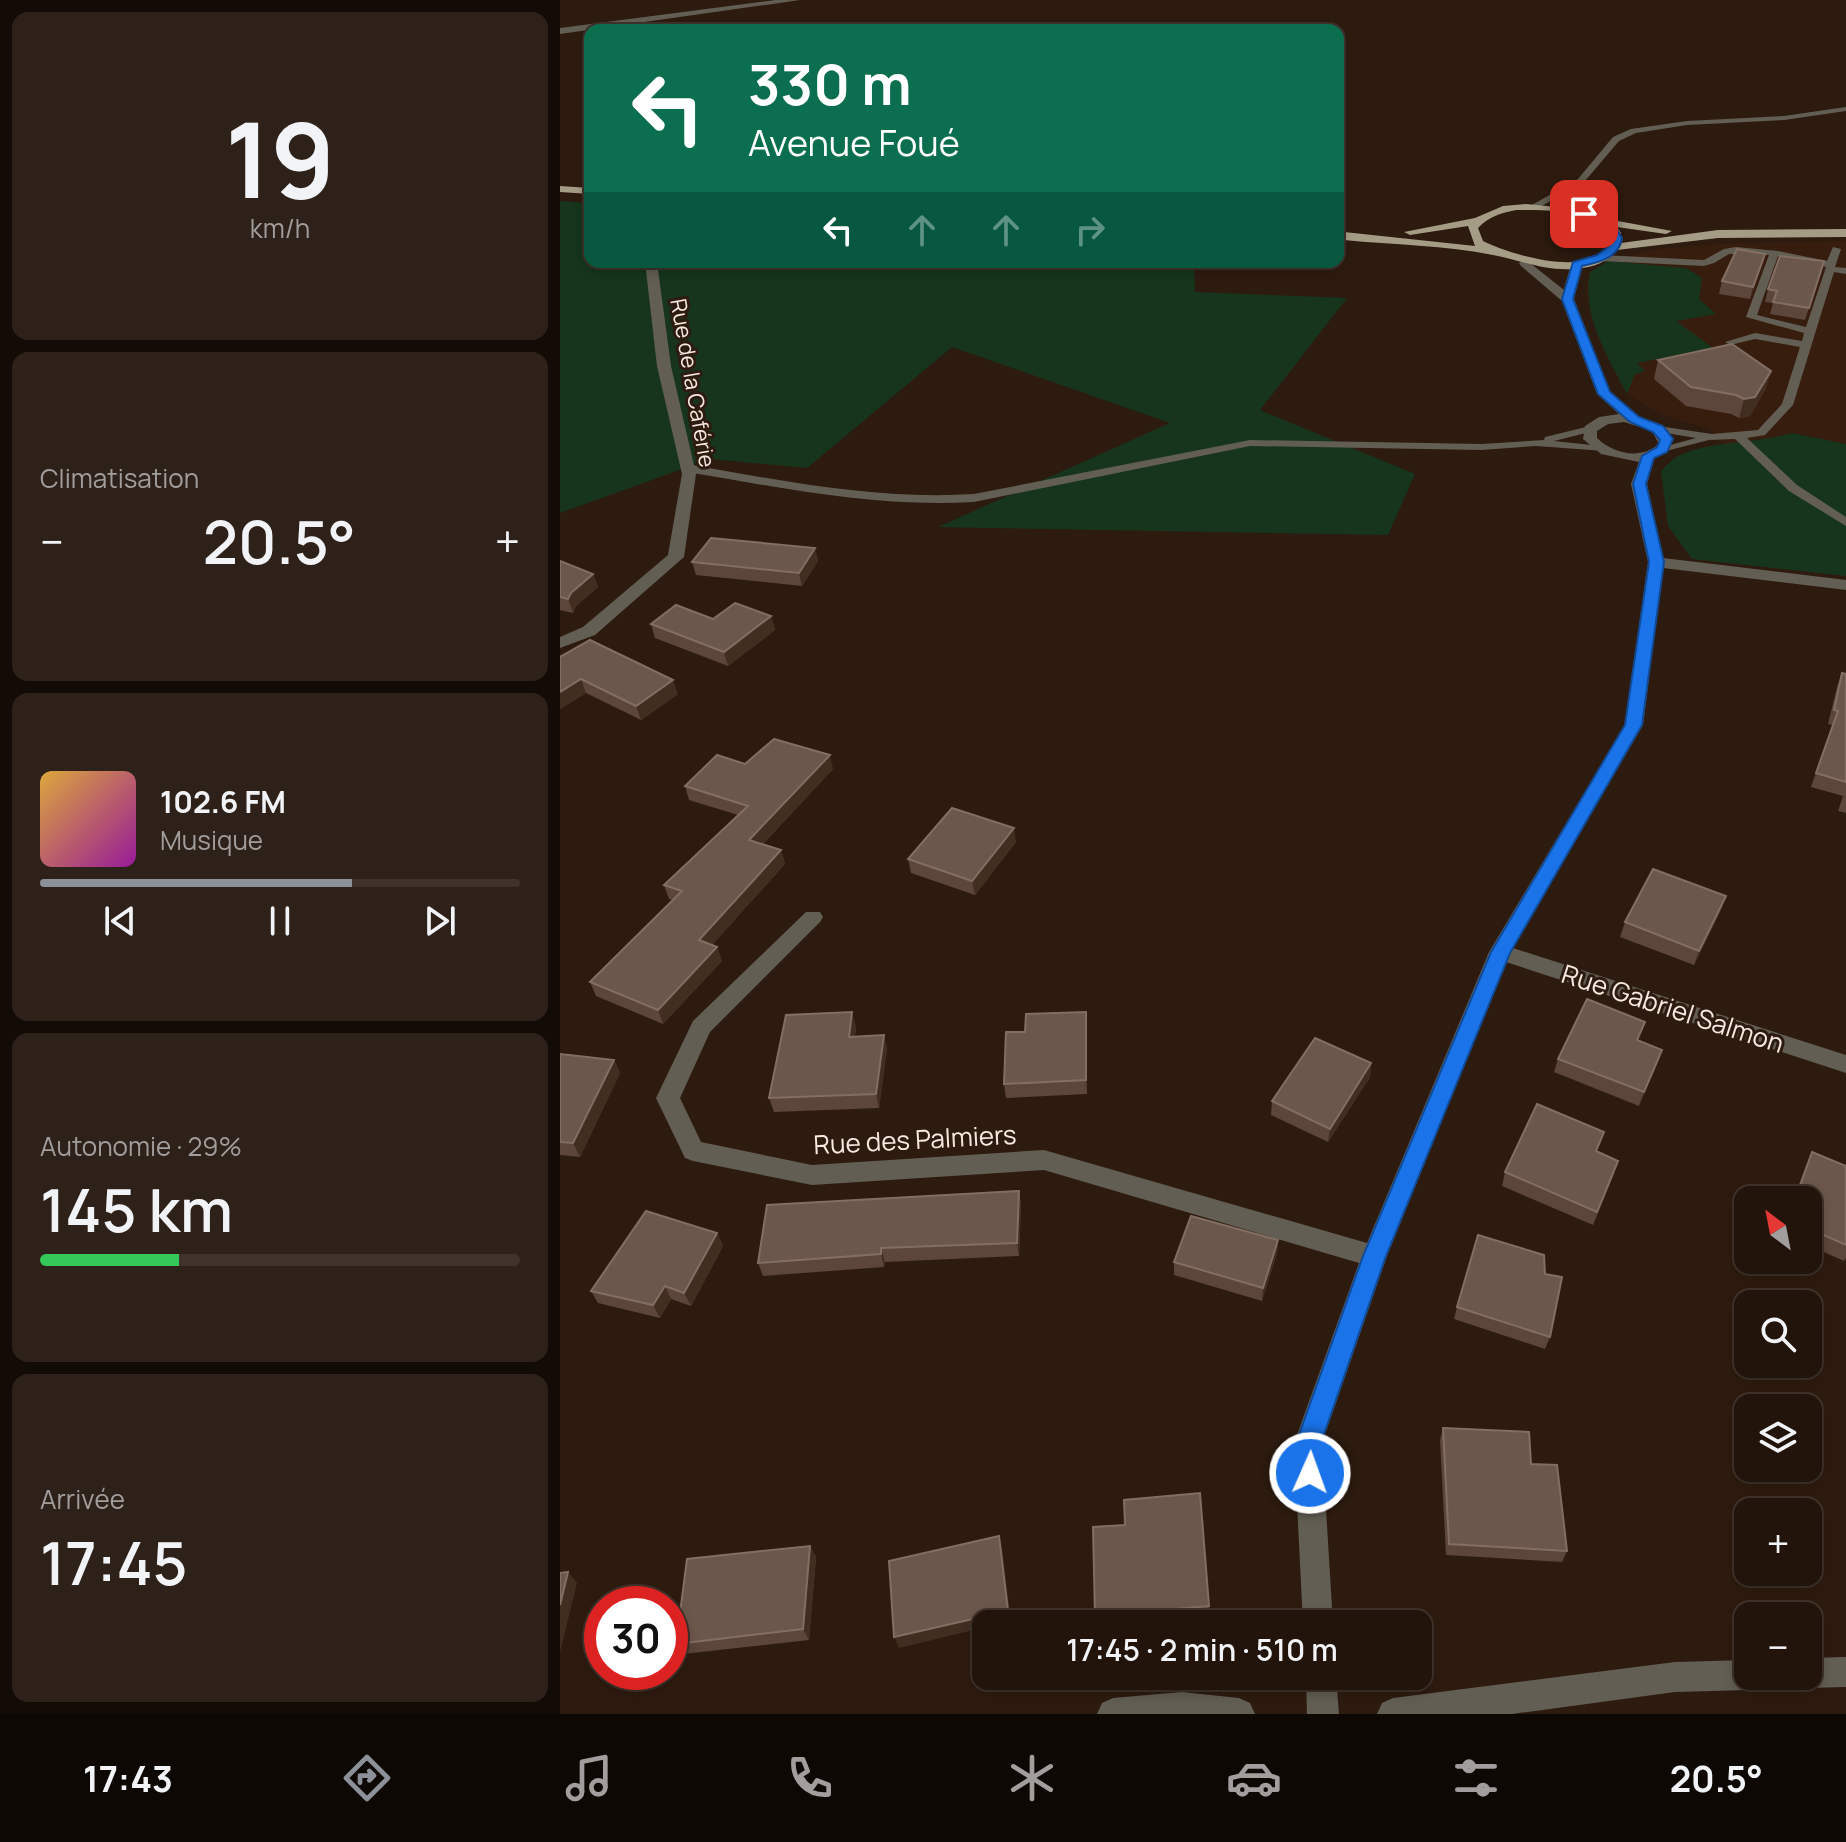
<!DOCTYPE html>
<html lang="fr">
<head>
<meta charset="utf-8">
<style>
  :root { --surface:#22140b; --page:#2e2119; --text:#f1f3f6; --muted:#a29e9d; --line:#3f332c; --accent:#8c9099 }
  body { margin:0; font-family:Manrope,sans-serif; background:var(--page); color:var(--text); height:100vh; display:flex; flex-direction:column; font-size:30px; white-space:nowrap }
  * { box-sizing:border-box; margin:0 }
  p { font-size:26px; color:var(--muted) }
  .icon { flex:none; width:44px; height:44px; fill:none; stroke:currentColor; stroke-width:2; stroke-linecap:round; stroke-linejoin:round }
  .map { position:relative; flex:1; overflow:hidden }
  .details { display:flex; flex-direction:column; gap:12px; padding:12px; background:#130b06; width:560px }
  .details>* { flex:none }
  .guide { position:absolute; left:24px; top:24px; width:760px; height:244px; border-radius:16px; box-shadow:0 4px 12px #0003,0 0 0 2px var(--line); background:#0b6e4f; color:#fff; overflow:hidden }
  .needle { width:52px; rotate:328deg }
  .controls { position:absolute; left:1174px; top:1186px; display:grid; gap:16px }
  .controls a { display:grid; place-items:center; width:88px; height:88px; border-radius:16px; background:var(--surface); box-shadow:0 4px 12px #0003,0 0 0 2px var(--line); font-size:40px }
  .speed { position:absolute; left:24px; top:1586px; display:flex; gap:16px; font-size:40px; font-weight:700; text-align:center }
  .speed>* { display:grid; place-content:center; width:104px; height:104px; border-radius:50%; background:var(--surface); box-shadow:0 4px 12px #0003,0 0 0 2px var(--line); line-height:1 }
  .speed .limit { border:12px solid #d22; background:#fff; color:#111 }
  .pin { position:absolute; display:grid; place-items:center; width:68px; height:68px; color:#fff; margin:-34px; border-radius:16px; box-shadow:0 4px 12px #0006 }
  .me { position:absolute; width:88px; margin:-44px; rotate:2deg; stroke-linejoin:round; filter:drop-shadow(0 0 6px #0008) }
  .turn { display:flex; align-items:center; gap:28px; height:168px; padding:0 32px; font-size:36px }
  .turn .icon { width:104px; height:104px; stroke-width:2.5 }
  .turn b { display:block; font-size:56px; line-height:68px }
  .lanes { display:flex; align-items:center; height:76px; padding:0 32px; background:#0003; justify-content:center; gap:40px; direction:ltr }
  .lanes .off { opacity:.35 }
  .big { font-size:60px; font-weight:600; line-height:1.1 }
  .details .widget { flex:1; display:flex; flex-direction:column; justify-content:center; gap:12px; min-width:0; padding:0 28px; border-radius:16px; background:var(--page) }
  .details .dial { align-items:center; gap:0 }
  .dial b { font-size:104px; line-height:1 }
  .song { display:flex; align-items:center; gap:24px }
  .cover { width:96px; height:96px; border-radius:12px; background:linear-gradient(135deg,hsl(40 70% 55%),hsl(300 70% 35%)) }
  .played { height:8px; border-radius:4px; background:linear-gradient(90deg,var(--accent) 65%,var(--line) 65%) }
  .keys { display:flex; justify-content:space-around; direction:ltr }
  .heat { display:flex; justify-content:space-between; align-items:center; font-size:44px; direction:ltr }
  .charge { height:12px; border-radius:6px; background:linear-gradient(90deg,#34c759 29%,var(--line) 0) }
  .trip { position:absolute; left:412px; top:1610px; width:460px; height:80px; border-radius:16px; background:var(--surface); box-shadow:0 4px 12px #0003,0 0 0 2px var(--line); font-weight:600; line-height:80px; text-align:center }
  .tabs { display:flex; height:128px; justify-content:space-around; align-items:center; background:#0e0804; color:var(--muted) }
  .tabs .icon { width:56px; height:56px }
  .tabs .on { color:var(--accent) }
  .tabs b { font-size:36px; color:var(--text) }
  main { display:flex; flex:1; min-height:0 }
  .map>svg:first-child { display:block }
  .built { fill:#371d0e }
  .green { fill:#16351c }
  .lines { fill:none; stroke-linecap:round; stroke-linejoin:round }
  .lane { fill:#625e53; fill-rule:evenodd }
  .street { fill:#625e53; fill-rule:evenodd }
  .primary { fill:#a59c86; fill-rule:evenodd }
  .wall { fill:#5c453a }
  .shaded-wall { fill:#422d21 }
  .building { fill:#6c574c; stroke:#826e63; stroke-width:2 }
  .route { fill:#1a73e8; stroke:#114b97; stroke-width:2 }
  .labels { text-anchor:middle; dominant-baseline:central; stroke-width:6; stroke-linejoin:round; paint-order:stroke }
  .far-street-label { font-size:22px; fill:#f7e9e1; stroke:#2e1b0f }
  .street-label { font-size:26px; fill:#f7e9e1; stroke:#2e1b0f }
</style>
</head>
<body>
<main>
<section class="details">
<div class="widget dial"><b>19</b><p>km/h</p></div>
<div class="widget"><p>Climatisation</p>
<div class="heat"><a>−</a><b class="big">20.5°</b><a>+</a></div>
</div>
<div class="widget">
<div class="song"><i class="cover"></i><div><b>102.6 FM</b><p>Musique</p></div></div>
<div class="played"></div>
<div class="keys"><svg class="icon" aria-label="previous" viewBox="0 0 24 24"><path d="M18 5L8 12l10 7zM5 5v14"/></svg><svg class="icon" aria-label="pause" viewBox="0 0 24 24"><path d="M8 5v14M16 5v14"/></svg><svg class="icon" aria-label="next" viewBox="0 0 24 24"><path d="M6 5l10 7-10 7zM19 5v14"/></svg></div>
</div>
<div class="widget"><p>Autonomie · 29%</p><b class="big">145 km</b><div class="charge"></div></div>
<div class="widget"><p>Arrivée</p><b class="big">17:45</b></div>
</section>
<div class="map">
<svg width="1286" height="1714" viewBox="0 0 1286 1714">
  <rect width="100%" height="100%" fill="#2e1b0f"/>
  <polygon class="built" points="1286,241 1286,576 1132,559 1108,526 1101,471 1119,455 1162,444 1149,429 1102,415 1067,394 1040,342 1026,291 1030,272 1048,261 1098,249 1160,244"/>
  <g class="green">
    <polygon points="0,201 30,203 30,262 634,262 635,292 787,298 700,410 855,474 828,535 378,527 610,423 392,347 247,468 150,459 0,513"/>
    <path d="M1048 261 1126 268 1142 278 1139 299 1156 314 1116 321 1153 348 1077 363 1085 371 1075 374 1067 394C1048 357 1021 315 1030 272Z"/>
    <path d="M1232 433 1286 444V576L1132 559 1108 526 1101 471C1107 465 1113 458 1120 455 1151 441 1197 443 1232 433Z"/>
  </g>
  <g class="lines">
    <g class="lane">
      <polygon points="1286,107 1286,111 1224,120 1127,125 1076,133 1059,141 1025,181 1027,216 1019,214 1016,187 978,208 970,206 1018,179 1053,137 1071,129 1127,121 1224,116"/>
      <path d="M1176 247 1218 251 1267 261 1273 247 1281 249 1275 267 1286 268V274L1274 272 1233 405 1205 435 1187 438 1237 485 1286 517V526L1229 491 1175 439 1149 440 1102 452 1096 449 1136 438 1094 431V427L1098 426 1152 434 1198 430 1222 404 1240 347 1195 339 1170 345 1165 342 1195 333 1242 341 1244 333 1186 317 1209 255 1169 254 1154 263 1144 266 1041 261 1036 258 1041 255 1144 260 1164 249ZM1218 256 1266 267 1246 327 1197 315Z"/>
      <path d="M1030 426 1034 427V431L994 441 1041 446 1047 449 1045 451 976 446 921 450 690 446 414 502C316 508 223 488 127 472L121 468 127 464C223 481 316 500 414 494L690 440 921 444 984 440 985 437Z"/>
    </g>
    <g class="street">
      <polygon points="216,0 240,0 0,34 0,28"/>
      <path d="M965 259 1004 290 1011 264 1021 261 1014 299 1050 392 1078 416 1102 425 1112 438 1111 448 1094 459 1087 484 1103 558 1286 580V590L1103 568 1083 725 953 948 1286 1055V1073L946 962 827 1256 762 1443 773 1624H743L734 1443 799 1263 484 1170 252 1185 133 1161 125 1158 96 1098 133 1021 246 912H260L263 917 260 922 150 1032 120 1098 141 1142 252 1165 484 1150 807 1243 929 952 1065 725 1088 562 1071 484 1079 462 1041 454 1023 439 1025 426 1039 417 1059 414 1037 394 1002 301 961 266 959 263ZM1064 422 1092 431 1099 444C1080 460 1054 454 1037 438V431L1048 424Z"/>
      <polygon points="85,262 97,262 111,366 136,474 124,557 35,635 0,648 0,637 23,627 108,555 122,474 97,366"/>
      <polygon points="1286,1657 1286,1687 1248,1688 1237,1684 1234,1676 1248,1676 1248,1658"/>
      <polygon points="1188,1660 1188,1676 1203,1676 1199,1686 1188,1690 1115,1692 952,1714 817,1714 822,1703 833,1698 1115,1662"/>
      <polygon points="746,1676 776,1676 779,1714 747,1714"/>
      <polygon points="622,1692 679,1698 690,1703 695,1714 537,1714 542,1703 553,1698"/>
    </g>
    <g class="primary">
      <polygon points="0,186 30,188 30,194 0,192"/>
      <path d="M966 204 1018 209 1047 219 1112 231 1106 234 1057 227 1061 233V243L1158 230 1286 229V237L1158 238 1057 250C1046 264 1030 268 1013 269 984 271 960 260 933 255 886 245 833 245 784 240L778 236 784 232 915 246 908 226 850 235 844 232 915 218 943 206ZM956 210C985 210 1030 209 1050 234 1047 284 950 255 923 241L918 228C928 217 941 213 956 210Z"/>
    </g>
  </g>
  <g class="wall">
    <polygon points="1205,254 1190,299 1159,294 1162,281"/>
    <polygon points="1264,261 1245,320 1210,314 1213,303 1205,302 1208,289"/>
    <polygon points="1098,360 1211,371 1205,390 1190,416 1179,418 1171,414 1126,406 1094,379"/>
    <polygon points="255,548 258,561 242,586 136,575 132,562"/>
    <polygon points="0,561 33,574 38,587 16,606 13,613 0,610"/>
    <polygon points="211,616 215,630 168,666 95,638 91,624"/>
    <polygon points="0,657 118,694 81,720 26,693 0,709"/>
    <polygon points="1282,673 1286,674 1286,813 1278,811 1283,796 1251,787 1272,725 1268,724 1277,687"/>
    <polygon points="185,764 273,769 203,844 221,850 225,864 152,945 157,947 162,961 103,1024 36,996 30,982 113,900 109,899 104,885 178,815 129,800 125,786"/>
    <polygon points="456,842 415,895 351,873 348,859"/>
    <polygon points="1161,910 1134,965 1060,937 1065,922"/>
    <polygon points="526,1012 527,1026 527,1094 446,1098 444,1084"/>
    <polygon points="296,1026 295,1037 324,1035 327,1049 319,1108 214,1112 209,1098"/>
    <polygon points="1078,1040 1102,1050 1079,1106 994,1072 998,1059"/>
    <polygon points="0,1054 54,1060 60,1073 20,1157 0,1155"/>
    <polygon points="811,1063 810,1077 768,1142 711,1115 712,1101"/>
    <polygon points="1037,1152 1054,1174 1033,1225 942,1186 945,1172"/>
    <polygon points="1252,1152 1286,1166 1286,1258 1284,1261 1248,1245 1248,1200 1233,1200 1246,1166"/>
    <polygon points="459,1191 461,1205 459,1256 325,1262 324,1267 203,1276 198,1263"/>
    <polygon points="157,1233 163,1246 131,1306 111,1299 100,1318 38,1303 31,1291"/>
    <polygon points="718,1240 717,1253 702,1301 614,1275 614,1262"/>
    <polygon points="897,1307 990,1337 985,1349 894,1319"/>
    <polygon points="883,1428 971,1464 1007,1551 1002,1562 886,1555 880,1440"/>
    <polygon points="565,1525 649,1606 649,1617 566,1624 536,1624 535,1616"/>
    <polygon points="250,1546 256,1557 249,1640 123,1654 116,1644"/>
  </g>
  <g class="shaded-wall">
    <polygon points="1205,254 1202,266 1190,299 1193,287"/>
    <polygon points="1211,371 1205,390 1190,416 1179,418 1184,399"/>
    <polygon points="255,548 258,561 242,586 239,573"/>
    <polygon points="33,574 38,587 16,606 13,613 8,599 11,593"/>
    <polygon points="211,616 215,630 168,666 164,652"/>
    <polygon points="21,679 26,693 0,709 0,692"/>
    <polygon points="113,680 118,694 81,720 76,706"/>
    <polygon points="270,755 273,769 193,854 189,840"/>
    <polygon points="454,828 456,842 415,895 412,881"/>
    <polygon points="221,850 225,864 144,954 139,940"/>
    <polygon points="1166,896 1161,910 1134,965 1139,951"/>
    <polygon points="157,947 162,961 103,1024 98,1010"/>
    <polygon points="292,1012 296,1026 293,1051 289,1037"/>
    <polygon points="526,1012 527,1026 527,1094 526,1080"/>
    <polygon points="324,1035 327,1049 319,1108 316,1094"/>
    <polygon points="1102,1050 1097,1064 1079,1106 1084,1092"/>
    <polygon points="54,1060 60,1073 20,1157 13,1143"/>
    <polygon points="811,1063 810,1077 768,1142 770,1129"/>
    <polygon points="459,1191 461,1205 459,1256 457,1243"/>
    <polygon points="157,1233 163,1246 131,1306 124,1293"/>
    <polygon points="718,1240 717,1253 702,1301 703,1288"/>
    <polygon points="321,1248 325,1262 324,1267 321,1254"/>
    <polygon points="105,1286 111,1299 100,1318 93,1305"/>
    <polygon points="439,1536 442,1547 451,1621 439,1624 426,1624 426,1627 339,1648 334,1637"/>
    <polygon points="250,1546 256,1557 249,1640 243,1629"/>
    <polygon points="8,1572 17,1583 0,1652 0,1605"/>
  </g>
  <g class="building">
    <polygon points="1177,249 1205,254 1193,287 1162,281"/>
    <polygon points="1220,256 1264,261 1249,308 1213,302 1217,291 1208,289"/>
    <polygon points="1172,344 1211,371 1195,397 1184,399 1176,395 1131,387 1098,360"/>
    <polygon points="151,538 255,548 239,573 132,562"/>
    <polygon points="0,561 33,574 11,593 8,599 0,597"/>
    <polygon points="175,603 211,616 164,652 91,624 116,605 153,619"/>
    <polygon points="30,640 113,680 76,706 21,679 0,692 0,657"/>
    <polygon points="1282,673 1286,674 1286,782 1256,773 1278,711 1274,710"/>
    <polygon points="214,739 270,755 189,840 221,850 139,940 157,947 98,1010 30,982 122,891 104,885 188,806 125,786 157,755 185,764"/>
    <polygon points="392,808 454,828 412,881 348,859"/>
    <polygon points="1093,869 1166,896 1139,951 1065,922"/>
    <polygon points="1027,999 1085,1022 1077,1040 1102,1050 1084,1092 998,1059"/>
    <polygon points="292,1012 289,1037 324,1035 316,1094 209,1098 226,1015"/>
    <polygon points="526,1012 526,1080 444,1084 446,1032 465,1032 466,1014"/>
    <polygon points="755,1038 811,1063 770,1129 712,1101"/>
    <polygon points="0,1054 54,1060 13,1143 0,1142"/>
    <polygon points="977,1104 1044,1132 1036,1151 1058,1161 1037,1212 945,1172"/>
    <polygon points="1252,1152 1286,1166 1286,1245 1248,1228 1248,1200 1235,1200"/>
    <polygon points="459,1191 457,1243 321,1248 321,1254 198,1263 207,1205"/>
    <polygon points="86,1211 157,1233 124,1293 105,1286 93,1305 31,1291"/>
    <polygon points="631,1216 718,1240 703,1288 614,1262"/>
    <polygon points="918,1235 984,1255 985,1274 1002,1277 990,1337 897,1307"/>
    <polygon points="883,1428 969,1432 971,1464 997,1465 1007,1551 889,1544"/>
    <polygon points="640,1493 649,1606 535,1616 533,1527 565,1525 564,1500"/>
    <polygon points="439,1536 448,1611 334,1637 329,1561"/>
    <polygon points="250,1546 243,1629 116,1644 127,1559"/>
    <polygon points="8,1572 0,1605 0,1573"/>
  </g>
  <path class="route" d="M1024 211 1056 228 1062 238C1059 258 1039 262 1022 266L1013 299 1050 392 1079 417 1103 426 1113 439 1107 452 1094 458 1086 484 1104 562 1082 725 950 953 826 1256 761 1443 763 1473 759 1482 750 1486 741 1482 737 1473 736 1443 803 1256 931 952 1065 725 1089 562 1073 484 1082 456 1097 447 1100 440 1093 432 1070 422 1038 394 1002 299 1013 262 1037 255 1050 245 1048 232 1021 216V212Z"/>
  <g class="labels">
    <g class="far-street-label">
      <text transform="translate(133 383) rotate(80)">Rue de la Caférie</text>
    </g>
    <g class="street-label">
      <text transform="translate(1113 1008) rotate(18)">Rue Gabriel Salmon</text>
      <text transform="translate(355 1139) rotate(-3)">Rue des Palmiers</text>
    </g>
  </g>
</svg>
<div class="controls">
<a><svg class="needle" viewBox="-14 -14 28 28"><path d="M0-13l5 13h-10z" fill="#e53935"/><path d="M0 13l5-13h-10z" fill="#a29e9d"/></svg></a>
<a><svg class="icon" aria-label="search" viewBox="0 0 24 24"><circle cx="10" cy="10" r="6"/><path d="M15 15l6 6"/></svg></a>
<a><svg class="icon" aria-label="layers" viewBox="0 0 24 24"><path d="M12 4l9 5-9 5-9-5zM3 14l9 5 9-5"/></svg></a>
<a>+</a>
<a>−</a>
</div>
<div class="speed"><div class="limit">30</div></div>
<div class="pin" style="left:1024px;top:214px;background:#d93025"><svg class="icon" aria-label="arrive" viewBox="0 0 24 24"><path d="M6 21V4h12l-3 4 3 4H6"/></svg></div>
<svg class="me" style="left:750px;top:1473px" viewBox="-20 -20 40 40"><circle r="17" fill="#1a73e8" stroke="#fff" stroke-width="3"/><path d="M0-11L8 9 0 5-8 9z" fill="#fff"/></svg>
<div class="trip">17:45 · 2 min · 510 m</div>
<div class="guide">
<div class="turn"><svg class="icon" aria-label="left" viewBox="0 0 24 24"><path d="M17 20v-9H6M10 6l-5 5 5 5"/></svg><div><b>330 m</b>Avenue Foué</div></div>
<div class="lanes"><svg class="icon" aria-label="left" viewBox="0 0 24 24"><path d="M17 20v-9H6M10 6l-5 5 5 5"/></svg><svg class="icon off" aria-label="ahead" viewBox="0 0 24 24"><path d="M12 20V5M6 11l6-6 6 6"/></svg><svg class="icon off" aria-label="ahead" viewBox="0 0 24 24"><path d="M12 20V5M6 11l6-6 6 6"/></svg><svg class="icon off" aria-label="right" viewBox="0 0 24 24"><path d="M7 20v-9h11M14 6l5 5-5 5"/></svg></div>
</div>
</div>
</main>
<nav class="tabs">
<b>17:43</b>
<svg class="icon on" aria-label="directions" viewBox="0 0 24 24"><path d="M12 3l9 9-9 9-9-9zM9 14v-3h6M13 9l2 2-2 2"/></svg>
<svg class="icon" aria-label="music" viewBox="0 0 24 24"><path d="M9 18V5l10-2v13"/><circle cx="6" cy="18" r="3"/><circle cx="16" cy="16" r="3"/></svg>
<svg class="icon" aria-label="phone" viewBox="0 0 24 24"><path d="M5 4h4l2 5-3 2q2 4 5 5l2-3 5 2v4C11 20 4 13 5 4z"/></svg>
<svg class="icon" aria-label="climate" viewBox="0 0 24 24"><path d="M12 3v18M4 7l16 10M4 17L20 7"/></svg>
<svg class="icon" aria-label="car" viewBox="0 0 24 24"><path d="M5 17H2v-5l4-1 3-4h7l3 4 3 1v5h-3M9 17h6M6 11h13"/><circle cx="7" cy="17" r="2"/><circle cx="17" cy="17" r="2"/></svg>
<svg class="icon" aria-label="filters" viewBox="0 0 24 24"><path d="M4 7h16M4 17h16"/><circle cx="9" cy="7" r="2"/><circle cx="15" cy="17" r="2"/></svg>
<b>20.5°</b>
</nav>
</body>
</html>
